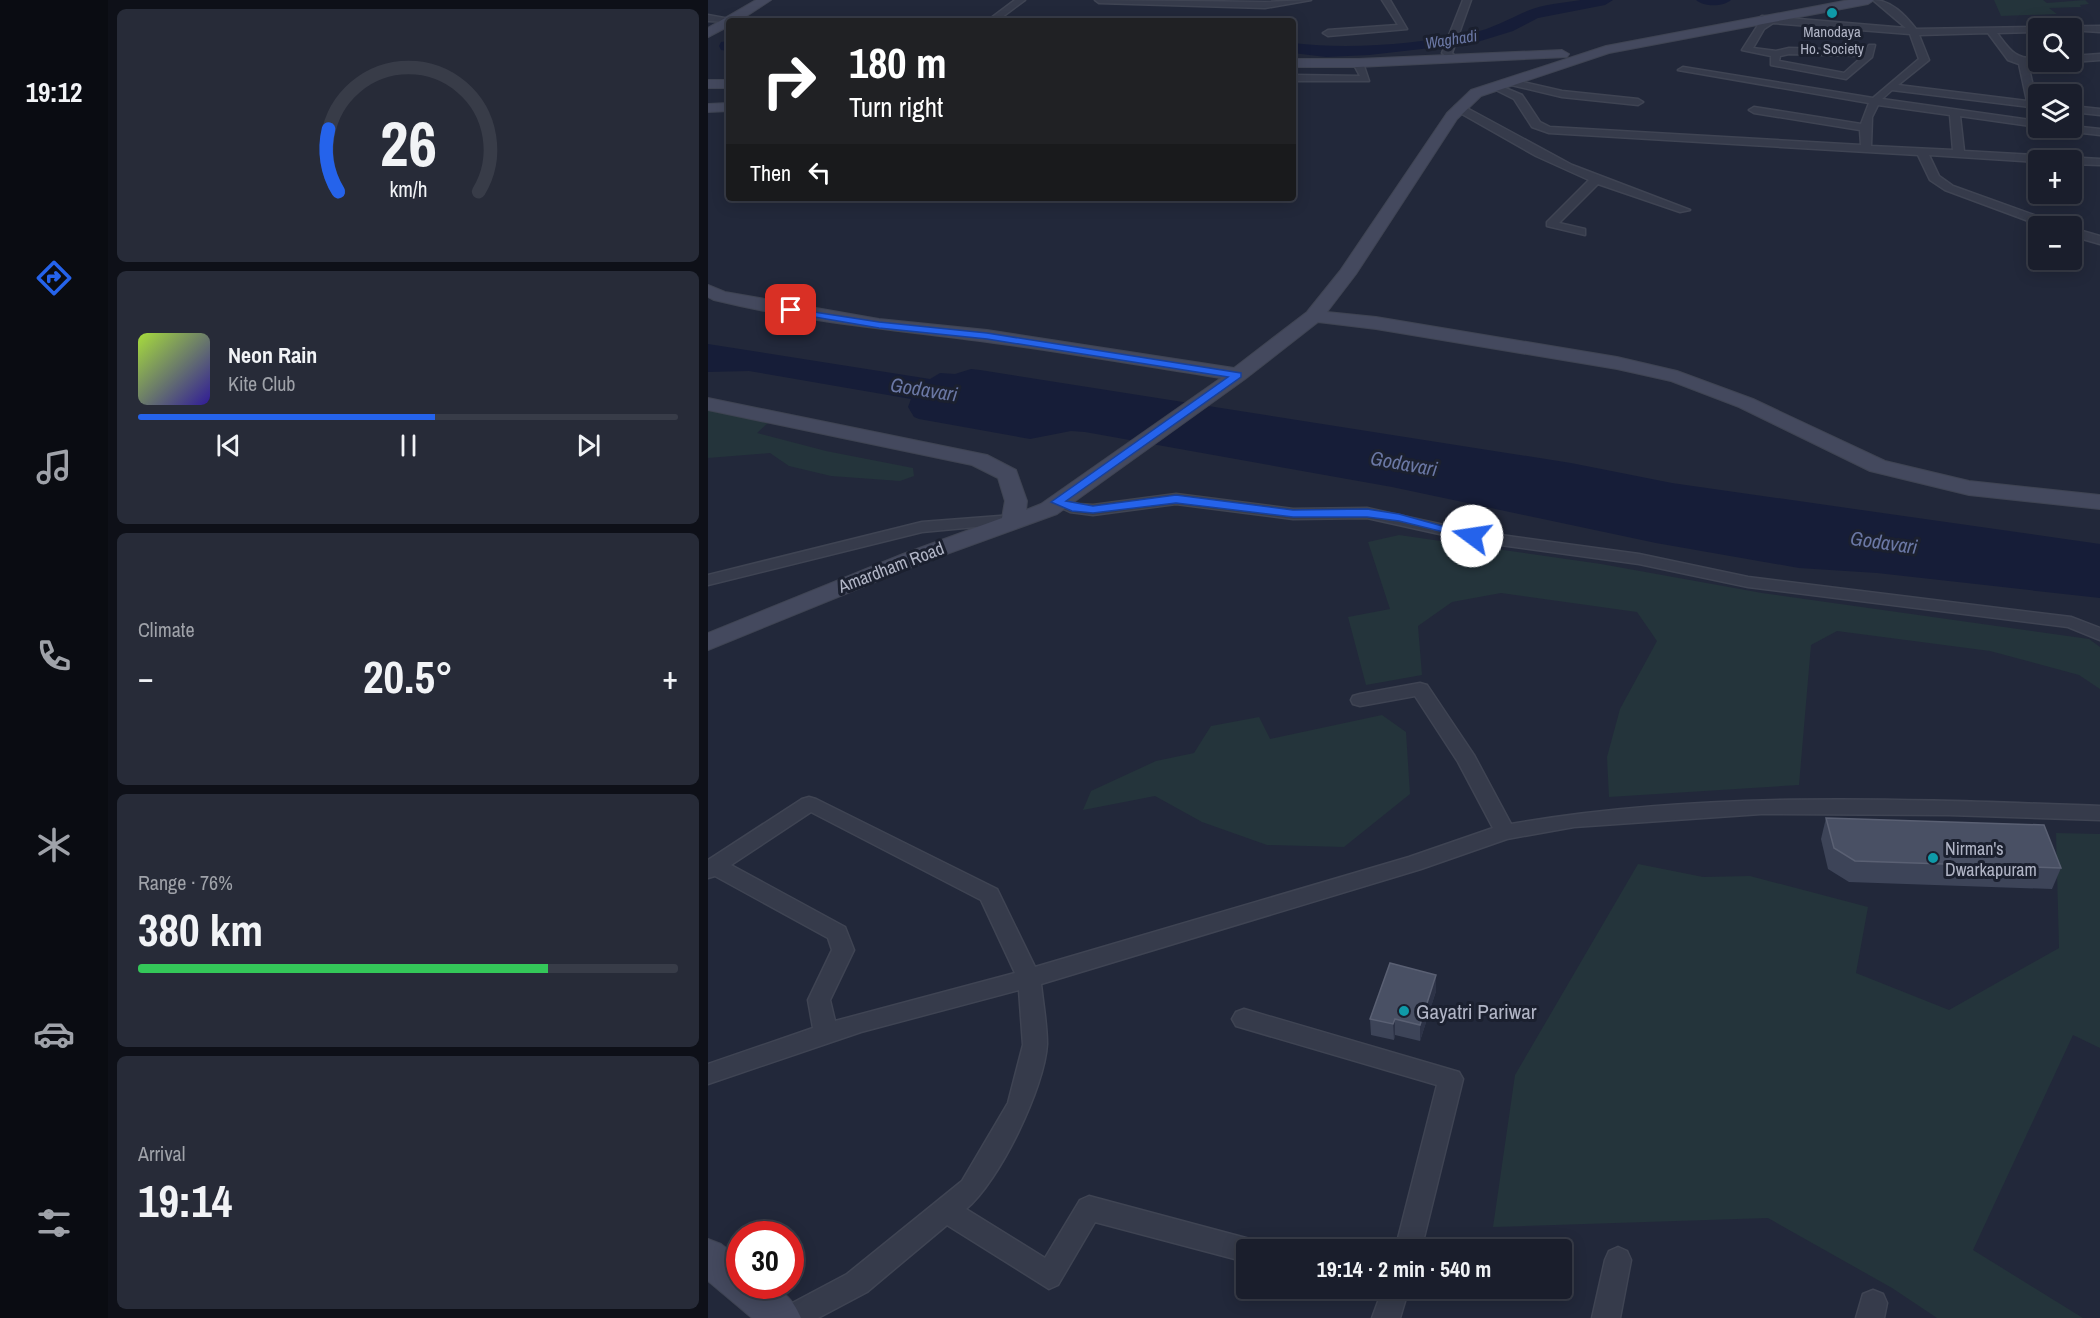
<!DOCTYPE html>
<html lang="en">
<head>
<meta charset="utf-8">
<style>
  :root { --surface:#1a1e2c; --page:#272b38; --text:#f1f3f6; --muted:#9fa2a9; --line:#383c48; --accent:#2563eb }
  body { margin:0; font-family:"Archivo Narrow",sans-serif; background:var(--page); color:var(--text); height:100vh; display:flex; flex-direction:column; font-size:22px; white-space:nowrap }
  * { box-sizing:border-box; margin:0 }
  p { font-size:20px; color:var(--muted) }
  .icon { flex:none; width:33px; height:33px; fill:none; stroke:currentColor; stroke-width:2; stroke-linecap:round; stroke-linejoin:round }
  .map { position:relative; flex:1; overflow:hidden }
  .details { display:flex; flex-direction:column; gap:9px; padding:9px; background:#0e1018; width:600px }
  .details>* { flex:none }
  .guide { position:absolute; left:18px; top:18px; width:570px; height:183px; border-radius:6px; box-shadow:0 3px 15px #0003,0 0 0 2px var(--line); background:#202124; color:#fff; overflow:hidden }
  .buttons { position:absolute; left:1320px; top:18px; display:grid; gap:12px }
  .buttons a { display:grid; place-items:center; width:54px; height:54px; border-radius:6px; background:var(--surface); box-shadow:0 3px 15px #0003,0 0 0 2px var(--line); font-size:30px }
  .speed { position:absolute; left:18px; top:1221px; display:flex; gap:12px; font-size:30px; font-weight:700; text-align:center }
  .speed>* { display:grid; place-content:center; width:78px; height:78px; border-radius:50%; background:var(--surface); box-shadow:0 3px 15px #0003,0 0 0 2px var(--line); line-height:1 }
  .speed .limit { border:9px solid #d22; background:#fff; color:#111 }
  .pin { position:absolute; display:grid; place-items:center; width:51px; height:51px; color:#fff; margin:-26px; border-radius:12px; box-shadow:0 3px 9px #0006 }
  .me { position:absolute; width:66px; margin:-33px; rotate:284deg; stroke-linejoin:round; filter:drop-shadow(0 0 4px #0008) }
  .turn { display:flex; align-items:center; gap:21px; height:126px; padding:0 24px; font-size:27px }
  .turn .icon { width:78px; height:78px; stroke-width:2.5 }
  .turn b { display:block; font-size:42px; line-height:51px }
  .then { display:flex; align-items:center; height:57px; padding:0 24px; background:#0003; gap:12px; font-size:22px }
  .big { font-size:45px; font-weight:800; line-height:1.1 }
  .details .card { flex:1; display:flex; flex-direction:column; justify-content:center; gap:9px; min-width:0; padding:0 21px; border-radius:9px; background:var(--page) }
  .details .dial { align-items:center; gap:0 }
  .dial svg { height:156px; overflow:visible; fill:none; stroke:var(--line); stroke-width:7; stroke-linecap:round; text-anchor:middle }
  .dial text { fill:var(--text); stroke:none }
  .song { display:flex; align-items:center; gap:18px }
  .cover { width:72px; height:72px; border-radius:9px; background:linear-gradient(135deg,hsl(80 70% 55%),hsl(250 70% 35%)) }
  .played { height:6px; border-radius:3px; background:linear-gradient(90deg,var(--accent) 55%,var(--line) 55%) }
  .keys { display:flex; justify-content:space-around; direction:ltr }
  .heat { display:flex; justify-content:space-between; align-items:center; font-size:33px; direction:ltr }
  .charge { height:9px; border-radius:4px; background:linear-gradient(90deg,#34c759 76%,var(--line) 0) }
  .trip { position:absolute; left:528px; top:1239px; width:336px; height:60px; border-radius:6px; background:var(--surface); box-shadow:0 3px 15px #0003,0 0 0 2px var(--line); font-weight:800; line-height:60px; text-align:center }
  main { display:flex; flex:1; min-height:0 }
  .menu { display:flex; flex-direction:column; width:108px; justify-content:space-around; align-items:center; background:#0a0c12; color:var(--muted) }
  .menu .icon { width:42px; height:42px }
  .menu .on { color:var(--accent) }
  .menu b { font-size:27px; color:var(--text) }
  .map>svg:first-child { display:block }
  .green { fill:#24343b }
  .water { fill:#161d38 }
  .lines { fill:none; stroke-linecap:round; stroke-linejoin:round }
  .river { fill:#161d38; fill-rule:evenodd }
  .street-casing { stroke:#3f4453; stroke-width:3 }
  .secondary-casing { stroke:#3f4453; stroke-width:2 }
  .street { fill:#363b4b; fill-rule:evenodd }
  .secondary { fill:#44495e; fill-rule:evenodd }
  .wall { fill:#3d4458 }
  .shaded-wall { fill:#2d3347 }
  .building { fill:#495064; stroke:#5a6073; stroke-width:1.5 }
  .route { fill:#2563eb; stroke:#184099; stroke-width:1.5 }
  .culture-dot { fill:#0f9aa8; stroke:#1b202f; stroke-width:2 }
  .labels { text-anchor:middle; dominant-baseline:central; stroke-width:6; stroke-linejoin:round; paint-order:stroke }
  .far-poi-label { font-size:15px; fill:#b1b5c6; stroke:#1b202f }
  .far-water-label { font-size:16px; font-style:italic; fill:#6b78a5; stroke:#1b202f }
  .street-label { font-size:18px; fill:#b1b5c6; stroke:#1b202f }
  .poi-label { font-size:18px; fill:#b1b5c6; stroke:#1b202f; text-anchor:start }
  .water-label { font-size:20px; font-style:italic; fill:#6b78a5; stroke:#1b202f }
  .near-poi-label { font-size:21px; fill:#b1b5c6; stroke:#1b202f; text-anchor:start }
</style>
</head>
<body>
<main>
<nav class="menu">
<b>19:12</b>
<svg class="icon on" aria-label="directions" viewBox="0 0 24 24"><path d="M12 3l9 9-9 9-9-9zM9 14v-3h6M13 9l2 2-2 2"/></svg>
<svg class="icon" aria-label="music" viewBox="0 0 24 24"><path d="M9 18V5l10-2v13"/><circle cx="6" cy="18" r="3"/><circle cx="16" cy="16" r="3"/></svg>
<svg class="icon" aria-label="phone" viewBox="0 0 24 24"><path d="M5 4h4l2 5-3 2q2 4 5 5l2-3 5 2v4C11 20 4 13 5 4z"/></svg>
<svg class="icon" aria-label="climate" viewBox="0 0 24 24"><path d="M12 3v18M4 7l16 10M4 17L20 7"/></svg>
<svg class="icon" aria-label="car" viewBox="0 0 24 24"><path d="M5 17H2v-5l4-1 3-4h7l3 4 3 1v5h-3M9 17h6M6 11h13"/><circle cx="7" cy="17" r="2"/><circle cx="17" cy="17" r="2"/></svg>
<svg class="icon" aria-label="filters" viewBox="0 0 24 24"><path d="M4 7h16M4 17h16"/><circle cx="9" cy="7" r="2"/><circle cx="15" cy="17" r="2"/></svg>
</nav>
<section class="details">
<div class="card dial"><svg viewBox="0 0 100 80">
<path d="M14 69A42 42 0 1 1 86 69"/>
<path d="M14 69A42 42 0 0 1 9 37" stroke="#2563eb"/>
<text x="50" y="56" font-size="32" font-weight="700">26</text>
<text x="50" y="72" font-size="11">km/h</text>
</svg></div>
<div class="card">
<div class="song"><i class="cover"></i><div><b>Neon Rain</b><p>Kite Club</p></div></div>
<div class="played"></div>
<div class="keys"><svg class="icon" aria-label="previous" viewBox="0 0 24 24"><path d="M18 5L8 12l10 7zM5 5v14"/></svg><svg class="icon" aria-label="pause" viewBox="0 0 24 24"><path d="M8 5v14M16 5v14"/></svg><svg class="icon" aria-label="next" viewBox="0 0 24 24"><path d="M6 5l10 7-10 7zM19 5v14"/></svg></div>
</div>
<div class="card"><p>Climate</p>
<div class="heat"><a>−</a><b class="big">20.5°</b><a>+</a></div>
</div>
<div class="card"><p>Range · 76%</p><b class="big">380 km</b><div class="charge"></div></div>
<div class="card"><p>Arrival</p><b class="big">19:14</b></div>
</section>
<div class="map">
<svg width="1392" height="1318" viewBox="0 0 1392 1318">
  <rect width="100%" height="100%" fill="#22283a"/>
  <g class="green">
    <polygon points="1286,0 1335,0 1339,3 1377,0 1381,4 1372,5 1373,7 1341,8 1349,14 1293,16"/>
    <polygon points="0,407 62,421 49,433 118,451 205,468 206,476 192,481 123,476 81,466 62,453 0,458"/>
    <polygon points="691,535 893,564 1054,593 1381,639 1392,647 1392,689 1371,675 1282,651 1129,631 1103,645 1091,785 901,797 899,757 912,709 949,641 929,612 793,593 744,602 710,626 714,675 658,685 640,617 682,609 660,542"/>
    <polygon points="674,715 698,732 702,794 636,847 559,845 494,822 447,796 375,810 383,791 448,761 486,753 503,726 551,717 562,739"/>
    <polygon points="1348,833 1392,834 1392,1048 1365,1035 1265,1250 1375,1318 1229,1318 1184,1288 1060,1218 785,1227 807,1075 930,864 995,877 1042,876 1160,907 1148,973 1241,1010 1351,948"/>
  </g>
  <polygon class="water" points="0,344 222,379 232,373 247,374 263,369 272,370 863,463 964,483 1392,544 1392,598 1169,573 1091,568 948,543 684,487 377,432 363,431 322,439 211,419 206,417 200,407 203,399 41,371 0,372"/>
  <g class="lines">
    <g class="river">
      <path d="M873 0H905L897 5 830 18 805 31 766 43 661 55 618 57 585 53V43C642 50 707 44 763 33 784 29 800 19 819 11 835 4 855 3 873 0Z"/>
      <path d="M988 0H1023C1015 7 996 7 988 0Z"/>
      <polygon points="21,41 21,51 13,50 11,46 13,42"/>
    </g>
    <g class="street-casing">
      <g id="street">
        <polygon points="307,0 317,0 289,21 279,21"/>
        <polygon points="387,0 557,2 603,0 557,8 391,3"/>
        <polygon points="674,0 682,0 699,29 620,36 615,33 620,30 690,25"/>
        <polygon points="755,0 763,0 744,53 748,57 743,60 734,53"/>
        <path d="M1165 0C1183 0 1197 15 1208 29L1392 26V32L1330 28V32L1289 33C1302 50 1307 60 1330 58V62H1334L1320 64 1330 108 1184 90 1174 99 1330 121V127L1252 116 1256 151 1392 159V165L1364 164V160L1330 162 1221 155 1231 176 1245 186 1348 223 1350 226H1334L1237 190 1222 180 1210 155 841 133 824 127 806 99 782 87 790 85 814 95 832 122 842 127 1153 145 1152 130 1046 113 1041 110 1046 107 1153 124 1161 103 970 70 975 67 1165 98 1211 59 1202 34 1065 23 1056 29 1045 48 1068 51 1081 48 1158 50 1161 45H1167L1164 57 1138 79 1063 65V56L1034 50 1050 25 1055 22 1050 19 1054 16 1198 28ZM1280 33 1300 60 1311 64 1319 101 1190 85 1221 60 1211 35ZM1081 54 1155 56 1136 73 1071 61 1072 56ZM1170 105 1242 115 1245 150 1163 146 1164 117Z"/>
        <polygon points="0,15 27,20 21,22 0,21"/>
        <polygon points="1392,54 1392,60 1364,62 1363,62 1364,56"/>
        <polygon points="650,60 655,63 661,81 585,81 585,75 652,76 645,63"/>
        <polygon points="802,79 854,91 930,99 935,102 930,105 854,97 799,84 797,82"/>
        <polygon points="747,106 755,106 864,165 982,210 972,212 890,184 851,223 877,229 877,235 839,226 839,222 881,180 828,156 747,110"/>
        <polygon points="1364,106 1392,109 1392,115 1364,112"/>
        <polygon points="1364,126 1392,129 1392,135 1357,131 1352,128"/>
        <polygon points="1364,228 1392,236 1392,244 1364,236"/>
        <polygon points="468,494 585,509 659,508 763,531 931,554 1040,577 1363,617 1392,628 1392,640 1360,627 1040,587 931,564 763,541 659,518 585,519 468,504 385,515 362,512 341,502 349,497 370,504 385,505"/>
        <polygon points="305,515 313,520 311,523 214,532 0,585 0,575 214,522"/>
        <path d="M712 683 719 685 766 755 803 824C997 790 1196 799 1392 806V820L1241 815 1053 814 866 827 799 839 713 869 333 984C335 1003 339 1024 339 1044 337 1087 291 1182 258 1209L337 1258 372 1200 381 1196 538 1238 547 1241 551 1250H538V1262L387 1222 350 1285 341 1289 239 1225 159 1292 110 1318H69L73 1309 139 1274 254 1181 300 1103 315 1045 311 990 153 1032 0 1084V1064L105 1028 100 1000 124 950 120 938 7 876 0 878V860L94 799 101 797 108 799 289 889 327 967 701 857 785 828 750 762 707 696 652 706 645 704 643 700 645 696 652 694ZM103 812 273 900 307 973 127 1021 122 1000 146 950 137 927 23 865Z"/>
        <polygon points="536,1009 751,1072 755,1079 713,1250 687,1250 729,1085 528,1026 524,1019 528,1012"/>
        <polygon points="910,1247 919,1251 923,1260 912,1318 884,1318 897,1260 901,1251"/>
        <polygon points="675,1288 701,1288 692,1318 664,1318"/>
        <polygon points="1165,1290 1175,1294 1179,1303 1176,1318 1148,1318 1155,1294"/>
      </g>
    </g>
    <g class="secondary-casing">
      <g id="secondary">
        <polygon points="48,0 63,0 31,21 21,21 21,26 0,37 0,28"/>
        <path d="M1141 0H1166L1160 4 901 53 773 96 749 119 648 274 619 312 668 317 909 357 969 371 1045 399 1177 461 1261 481 1392 495V509L1261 495 1162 471 1031 407 963 381 909 369 668 329 610 322 537 379 349 514 211 564 0 650V633L195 554 294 518 297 501 290 478 264 465 0 410V398L279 455 308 470 319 501 318 510 333 504 513 378C435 366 357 352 279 342 187 330 96 322 6 300L0 297V285L17 292 171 319 279 330 526 368 599 312 632 271 739 113 763 90 898 46Z"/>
        <polygon points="854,50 861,54 859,57 650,67 585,67 585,59 650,59"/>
        <rect x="0" y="80" width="21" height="8"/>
        <polygon points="21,103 21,111 0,112 0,104"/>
        <path d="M0 1239 13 1244 32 1259V1286C62 1286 80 1286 93 1318H44L0 1281Z"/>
      </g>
    </g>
    <use href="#street" class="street"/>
    <use href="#secondary" class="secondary"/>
  </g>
  <g class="wall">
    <polygon points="1118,818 1353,868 1344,889 1141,882 1120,869 1113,839"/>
    <polygon points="728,991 712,1041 687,1035 686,1040 663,1035 662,1019"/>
  </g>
  <g class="shaded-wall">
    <polygon points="728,975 728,991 712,1041 712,1025"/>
    <polygon points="687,1019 687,1035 686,1040 685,1024"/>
  </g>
  <g class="building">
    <polygon points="1118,818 1336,825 1353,868 1147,861 1126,848"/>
    <polygon points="682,963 728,975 712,1025 687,1019 685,1024 662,1019"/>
  </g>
  <polygon class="route" points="80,308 171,322 279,333 533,373 533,377 358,501 385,506 468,495 585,510 659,509 691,514 770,536 764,539 691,521 659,517 585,517 468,503 385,513 364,511 343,502 520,377 279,339 171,328 83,313 80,313"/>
  <g class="culture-dot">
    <circle cx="1124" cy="13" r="6"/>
    <circle cx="1225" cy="858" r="6"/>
    <circle cx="696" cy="1011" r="6"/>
  </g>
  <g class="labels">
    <g class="far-poi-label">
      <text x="1124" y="31">Manodaya<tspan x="1124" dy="17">Ho. Society</tspan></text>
    </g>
    <g class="far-water-label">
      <text transform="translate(743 39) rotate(-9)">Waghadi</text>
    </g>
    <g class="street-label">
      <text transform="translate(183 567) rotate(-21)">Amardham Road</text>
    </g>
    <g class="poi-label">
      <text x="1237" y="848">Nirman's<tspan x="1237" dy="21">Dwarkapuram</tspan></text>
    </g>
    <g class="water-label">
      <text transform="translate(216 389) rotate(9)">Godavari</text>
      <text transform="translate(696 463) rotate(10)">Godavari</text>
      <text transform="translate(1176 542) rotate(8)">Godavari</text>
    </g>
    <g class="near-poi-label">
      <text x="708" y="1011">Gayatri Pariwar</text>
    </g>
  </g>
</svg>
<div class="buttons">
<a><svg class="icon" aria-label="search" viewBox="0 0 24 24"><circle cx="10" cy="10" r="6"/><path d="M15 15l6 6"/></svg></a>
<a><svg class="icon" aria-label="layers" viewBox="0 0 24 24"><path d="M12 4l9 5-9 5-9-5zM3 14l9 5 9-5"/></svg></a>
<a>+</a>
<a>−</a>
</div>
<div class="speed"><div class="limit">30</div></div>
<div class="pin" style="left:83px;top:310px;background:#d93025"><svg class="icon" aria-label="arrive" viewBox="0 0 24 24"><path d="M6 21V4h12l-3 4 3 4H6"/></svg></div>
<svg class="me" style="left:764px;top:536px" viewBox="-20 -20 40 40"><circle r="19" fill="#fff"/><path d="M0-13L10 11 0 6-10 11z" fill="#2563eb"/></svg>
<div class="trip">19:14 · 2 min · 540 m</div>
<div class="guide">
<div class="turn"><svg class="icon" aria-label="right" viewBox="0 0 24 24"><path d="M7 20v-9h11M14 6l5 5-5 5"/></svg><div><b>180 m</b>Turn right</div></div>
<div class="then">Then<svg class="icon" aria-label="left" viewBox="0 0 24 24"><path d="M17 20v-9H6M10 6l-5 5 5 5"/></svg></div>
</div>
</div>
</main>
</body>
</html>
